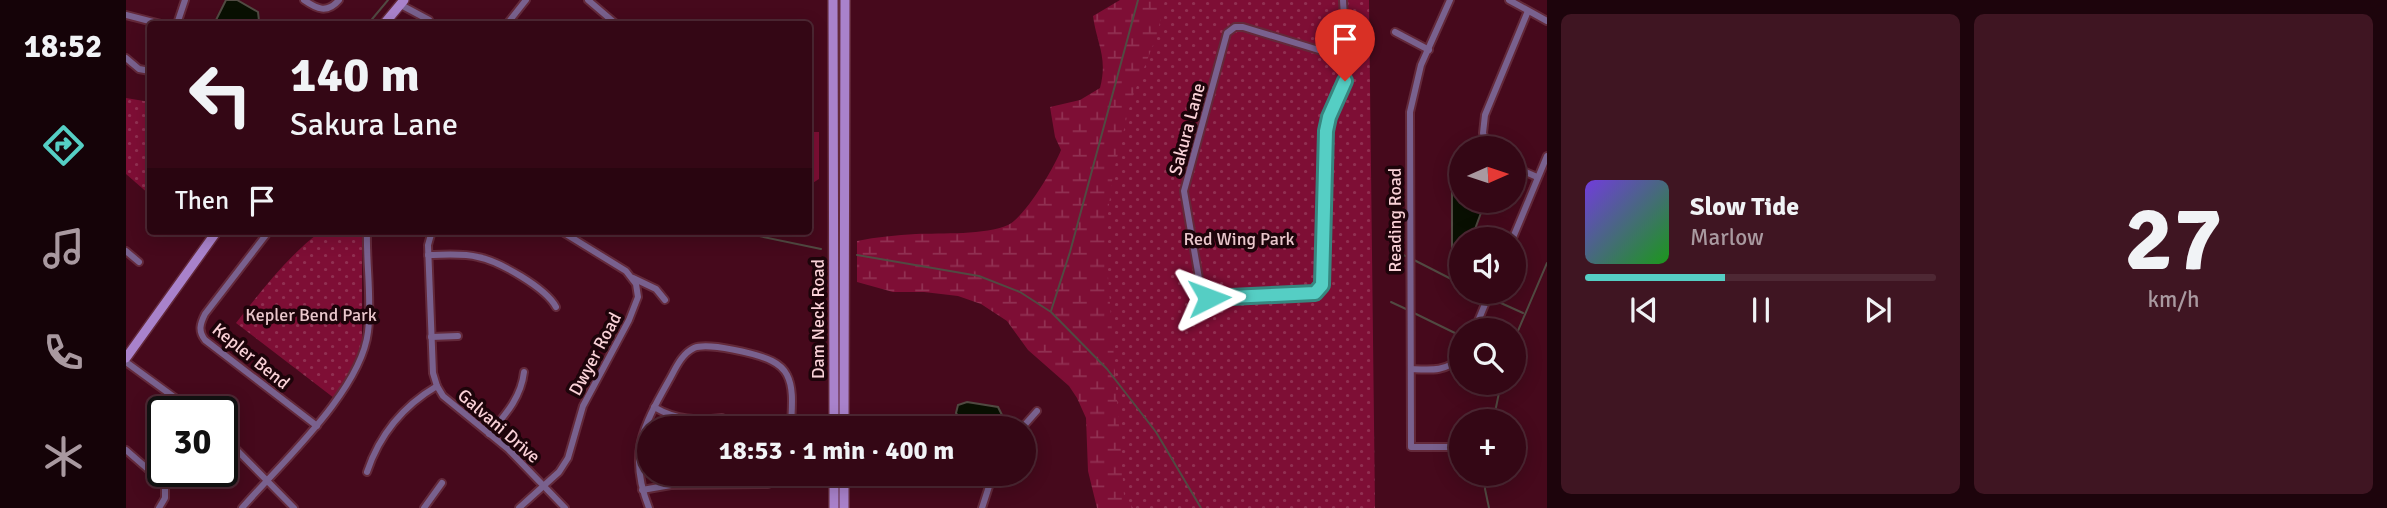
<!DOCTYPE html>
<html lang="en">
<head>
<meta charset="utf-8">
<style>
  :root { --surface:#340715; --page:#3f1522; --text:#f1f3f6; --muted:#a999a0; --line:#4e2834; --accent:#55cec4 }
  body { margin:0; font-family:Signika,sans-serif; background:var(--page); color:var(--text); height:100vh; display:flex; flex-direction:column; font-size:26px; white-space:nowrap }
  * { box-sizing:border-box; margin:0 }
  p { font-size:23px; color:var(--muted) }
  .icon { flex:none; width:38px; height:38px; fill:none; stroke:currentColor; stroke-width:2; stroke-linecap:round; stroke-linejoin:round }
  .map { position:relative; flex:1; overflow:hidden }
  .drawer { display:flex; flex-direction:column; gap:14px; padding:14px; background:#1d040c; width:840px }
  .drawer>* { flex:none }
  .guide { position:absolute; left:21px; top:21px; width:665px; height:214px; border-radius:7px; box-shadow:0 4px 18px #0003,0 0 0 2px var(--line); background:#340715; color:var(--text); overflow:hidden }
  .needle { width:46px; rotate:87deg }
  .fabs { position:absolute; left:1323px; top:136px; display:grid; gap:14px }
  .fabs a { display:grid; place-items:center; width:77px; height:77px; border-radius:50%; background:var(--surface); box-shadow:0 4px 18px #0003,0 0 0 2px var(--line); font-size:35px }
  .speed { position:absolute; left:21px; top:396px; display:flex; gap:14px; font-size:35px; font-weight:700; text-align:center }
  .speed>* { display:grid; place-content:center; width:91px; height:91px; border-radius:50%; background:var(--surface); box-shadow:0 4px 18px #0003,0 0 0 2px var(--line); line-height:1 }
  .speed .limit { border:4px solid #111; border-radius:10px; background:#fff; color:#111 }
  .pin { position:absolute; display:grid; place-items:center; width:60px; height:60px; color:#fff; margin:-72px -30px; border-radius:50% 50% 50% 0; rotate:-45deg; box-shadow:0 0 7px #0007 }
  .pin .icon { rotate:45deg }
  .me { position:absolute; width:77px; margin:-38px; rotate:87deg; stroke-linejoin:round; filter:drop-shadow(0 0 5px #0008) }
  .turn { display:flex; align-items:center; gap:24px; height:147px; padding:0 28px; font-size:32px }
  .turn .icon { width:91px; height:91px; stroke-width:2.5 }
  .turn b { display:block; font-size:49px; line-height:60px }
  .then { display:flex; align-items:center; height:66px; padding:0 28px; background:#0003; gap:14px; font-size:26px }
  .drawer .widget { flex:1; display:flex; flex-direction:column; justify-content:center; gap:10px; min-width:0; padding:0 24px; border-radius:10px; background:var(--page) }
  .drawer .dial { align-items:center; gap:0 }
  .dial b { font-size:91px; line-height:1 }
  .song { display:flex; align-items:center; gap:21px }
  .cover { width:84px; height:84px; border-radius:10px; background:linear-gradient(135deg,hsl(260 70% 55%),hsl(120 70% 35%)) }
  .played { height:7px; border-radius:4px; background:linear-gradient(90deg,var(--accent) 40%,var(--line) 40%) }
  .keys { display:flex; justify-content:space-around; direction:ltr }
  .drawer .tiles { flex:1; display:grid; gap:14px; grid-template-columns:repeat(2,1fr) }
  .trip { position:absolute; left:511px; top:416px; width:399px; height:70px; border-radius:35px; background:var(--surface); box-shadow:0 4px 18px #0003,0 0 0 2px var(--line); font-weight:800; line-height:70px; text-align:center }
  main { display:flex; flex:1; min-height:0 }
  .menu { display:flex; flex-direction:column; width:126px; justify-content:space-around; align-items:center; background:#150308; color:var(--muted) }
  .menu .icon { width:49px; height:49px }
  .menu .on { color:var(--accent) }
  .menu b { font-size:32px; color:var(--text) }
  .map>svg:first-child { display:block }
  .wetland { fill:url(#wetland-marsh) }
  .park { fill:url(#park-dots) }
  .garden { fill:#7e0e35 }
  .water { fill:#091002; stroke:#514a42; stroke-width:2 }
  .lines { fill:none; stroke-linecap:round; stroke-linejoin:round }
  .stream { stroke:#514a42; stroke-width:2 }
  .street-casing { stroke:#63293a; stroke-width:10 }
  .secondary-casing { stroke:#63293a; stroke-width:12 }
  .street { stroke:#79618e; stroke-width:6 }
  .secondary { stroke:#a982cb; stroke-width:9 }
  .route-casing { stroke:#37867f; stroke-width:18 }
  .route { stroke:#55cec4; stroke-width:12 }
  .labels { text-anchor:middle; dominant-baseline:central; stroke-width:7; stroke-linejoin:round; paint-order:stroke }
  .street-label { font-size:18px; fill:#f9d1d7; stroke:#1d040a }
  .park-label { font-size:18px; fill:#eac7cc; stroke:#1d040a }
</style>
</head>
<body>
<main>
<nav class="menu">
<b>18:52</b>
<svg class="icon on" aria-label="directions" viewBox="0 0 24 24"><path d="M12 3l9 9-9 9-9-9zM9 14v-3h6M13 9l2 2-2 2"/></svg>
<svg class="icon" aria-label="music" viewBox="0 0 24 24"><path d="M9 18V5l10-2v13"/><circle cx="6" cy="18" r="3"/><circle cx="16" cy="16" r="3"/></svg>
<svg class="icon" aria-label="phone" viewBox="0 0 24 24"><path d="M5 4h4l2 5-3 2q2 4 5 5l2-3 5 2v4C11 20 4 13 5 4z"/></svg>
<svg class="icon" aria-label="climate" viewBox="0 0 24 24"><path d="M12 3v18M4 7l16 10M4 17L20 7"/></svg>
</nav>
<div class="map">
<svg width="1421" height="508" viewBox="0 0 1421 508">
  <defs>
    <pattern id="wetland-marsh" width="20" height="14" patternUnits="userSpaceOnUse" patternTransform="scale(1.75)"><rect width="20" height="14" fill="#7e0e35"/><path d="M1 5h8M5 5V1M11 12h8M15 12V8" fill="none" stroke="#913052"/></pattern>
    <pattern id="park-dots" width="8" height="8" patternUnits="userSpaceOnUse" patternTransform="scale(1.75)"><rect width="8" height="8" fill="#7e0e35"/><path d="M2 2h.1M6 6h.1" fill="none" stroke="#913052" stroke-width="1.8" stroke-linecap="round"/></pattern>
  </defs>
  <rect width="100%" height="100%" fill="#46091c"/>
  <path class="wetland" d="M994 0H1056L1138 508H971L962 471 960 418 951 398 943 386 902 350 881 321 855 304 832 296 798 292H767L731 282V241C751 237 770 235 790 234 815 233 860 235 882 225 899 217 928 168 935 150L929 137 924 107 954 100 974 88C982 57 971 45 967 16Z"/>
  <g class="park">
    <polygon points="1039,0 1243,0 1249,508 1007,508 998,495 979,235 987,174 1005,101 1031,35"/>
    <polygon points="0,98 24,102 24,195 0,174"/>
    <path d="M195 231H236V342L229 364 208 398 110 323C136 290 161 257 195 231Z"/>
  </g>
  <polygon class="garden" points="683,132 693,132 693,179 682,186"/>
  <g class="water">
    <polygon points="100,0 111,0 132,12 133,21 131,24 88,24"/>
    <polygon points="1331,184 1335,185 1335,201 1354,201 1356,210 1345,240 1335,240 1335,264 1326,280 1326,189"/>
    <polygon points="841,402 872,407 876,415 874,429 842,429 830,413 832,405"/>
  </g>
  <g class="lines">
    <g class="stream">
      <polyline points="242,24 262,0"/>
      <polyline points="609,231 695,249"/>
      <polyline points="1265,249 1279,256"/>
      <polyline points="731,255 853,276 894,292 925,312 981,369 1030,432 1075,508"/>
      <polyline points="1288,260 1335,284"/>
      <polyline points="1351,292 1359,296"/>
      <polyline points="1366,299 1397,313"/>
      <polyline points="1265,302 1280,309"/>
      <polyline points="925,311 944,252 1012,0"/>
      <polyline points="1288,313 1335,336"/>
      <polyline points="1388,340 1421,263"/>
      <polyline points="1367,422 1375,383"/>
      <polyline points="1360,474 1359,489 1363,508"/>
    </g>
    <g class="street-casing">
      <g id="street">
        <path d="M178 0C191 9 201 14 213 0"/>
        <polyline points="462,0 490,24"/>
        <path d="M1217 0C1218 26 1224 58 1218 84 1214 100 1203 113 1200 131L1196 286 1190 293 1083 298 1076 296 1058 191 1101 33 1109 27H1117L1219 58"/>
        <polyline points="1324,0 1295,65 1284,112 1285,447 1335,447"/>
        <polyline points="1383,0 1421,21"/>
        <polyline points="275,5 303,20"/>
        <polyline points="0,15 35,24"/>
        <polyline points="51,24 59,0"/>
        <polyline points="381,24 400,0"/>
        <polyline points="1269,32 1303,50"/>
        <polyline points="0,58 13,69 24,71"/>
        <polyline points="1362,149 1357,133 1359,115 1402,11"/>
        <polyline points="1388,167 1411,177"/>
        <path d="M143 231 79 314C74 324 72 331 79 340L191 426"/>
        <polyline points="306,231 302,245 307,373 311,386 317,396 382,449 439,508"/>
        <polyline points="1386,240 1421,156"/>
        <polyline points="0,251 13,262"/>
        <path d="M302 255C319 255 336 253 352 257 373 261 420 288 430 307"/>
        <polyline points="507,278 530,289 539,300"/>
        <polyline points="1348,331 1364,292"/>
        <polyline points="305,337 332,336"/>
        <polyline points="0,362 67,411"/>
        <path d="M1285 369C1304 370 1320 372 1335 357"/>
        <path d="M528 407C550 420 571 421 596 418"/>
        <polyline points="895,429 911,411"/>
        <path d="M363 434C379 415 395 398 398 372"/>
        <polyline points="96,435 168,508"/>
        <polyline points="0,450 39,484 39,498 33,508"/>
        <path d="M241 472C253 436 277 406 311 386"/>
        <polyline points="516,490 545,485 642,484 657,474"/>
        <path d="M116 508C154 464 235 391 242 332 246 299 240 264 241 231"/>
        <polyline points="298,508 316,483"/>
        <polyline points="393,508 433,472 442,458 457,406 503,320 512,297 510,284 500,271 435,231"/>
        <path d="M523 508C502 455 516 428 542 382 549 370 555 354 568 348 582 342 632 354 646 361 652 364 658 369 661 375 669 390 665 413 665 429"/>
        <polyline points="856,508 867,474"/>
      </g>
    </g>
    <g class="secondary-casing">
      <g id="secondary">
        <polyline points="707,0 708,429"/>
        <polyline points="258,24 278,0"/>
        <polyline points="0,358 91,231"/>
        <polyline points="718,429 719,0"/>
        <polyline points="708,474 708,508"/>
        <polyline points="718,508 718,474"/>
      </g>
    </g>
    <use href="#street" class="street"/>
    <use href="#secondary" class="secondary"/>
  </g>
  <g class="lines">
    <g class="route-casing">
      <polyline id="route" points="1083,298 1189,293 1196,285 1200,131 1203,117 1219,81"/>
    </g>
    <use href="#route" class="route"/>
  </g>
  <g class="labels">
    <g class="street-label">
      <text transform="translate(1061 129) rotate(-75)">Sakura Lane</text>
      <text transform="translate(1269 220) rotate(-90)">Reading Road</text>
      <text transform="translate(692 319) rotate(-90)">Dam Neck Road</text>
      <text transform="translate(469 354) rotate(-62)">Dwyer Road</text>
      <text transform="translate(125 356) rotate(39)">Kepler Bend</text>
      <text transform="translate(373 426) rotate(41)">Galvani Drive</text>
    </g>
    <g class="park-label">
      <text x="1113" y="239">Red Wing Park</text>
      <text x="185" y="315">Kepler Bend Park</text>
    </g>
  </g>
</svg>
<div class="fabs">
<a><svg class="needle" viewBox="-14 -14 28 28"><path d="M0-13l5 13h-10z" fill="#e53935"/><path d="M0 13l5-13h-10z" fill="#a999a0"/></svg></a>
<a><svg class="icon" aria-label="sound" viewBox="0 0 24 24"><path d="M4 9h4l5-4v14l-5-4H4zM17 9q2 3 0 6"/></svg></a>
<a><svg class="icon" aria-label="search" viewBox="0 0 24 24"><circle cx="10" cy="10" r="6"/><path d="M15 15l6 6"/></svg></a>
<a>+</a>
</div>
<div class="speed"><div class="limit">30</div></div>
<div class="pin" style="left:1219px;top:81px;background:#d93025"><svg class="icon" aria-label="arrive" viewBox="0 0 24 24"><path d="M6 21V4h12l-3 4 3 4H6"/></svg></div>
<svg class="me" style="left:1083px;top:298px" viewBox="-20 -20 40 40"><path d="M0-17L14 15 0 8-14 15z" fill="#55cec4" stroke="#fff" stroke-width="4"/></svg>
<div class="trip">18:53 · 1 min · 400 m</div>
<div class="guide">
<div class="turn"><svg class="icon" aria-label="left" viewBox="0 0 24 24"><path d="M17 20v-9H6M10 6l-5 5 5 5"/></svg><div><b>140 m</b>Sakura Lane</div></div>
<div class="then">Then<svg class="icon" aria-label="arrive" viewBox="0 0 24 24"><path d="M6 21V4h12l-3 4 3 4H6"/></svg></div>
</div>
</div>
<section class="drawer">
<div class="tiles">
<div class="widget">
<div class="song"><i class="cover"></i><div><b>Slow Tide</b><p>Marlow</p></div></div>
<div class="played"></div>
<div class="keys"><svg class="icon" aria-label="previous" viewBox="0 0 24 24"><path d="M18 5L8 12l10 7zM5 5v14"/></svg><svg class="icon" aria-label="pause" viewBox="0 0 24 24"><path d="M8 5v14M16 5v14"/></svg><svg class="icon" aria-label="next" viewBox="0 0 24 24"><path d="M6 5l10 7-10 7zM19 5v14"/></svg></div>
</div>
<div class="widget dial"><b>27</b><p>km/h</p></div>
</div>
</section>
</main>
</body>
</html>
